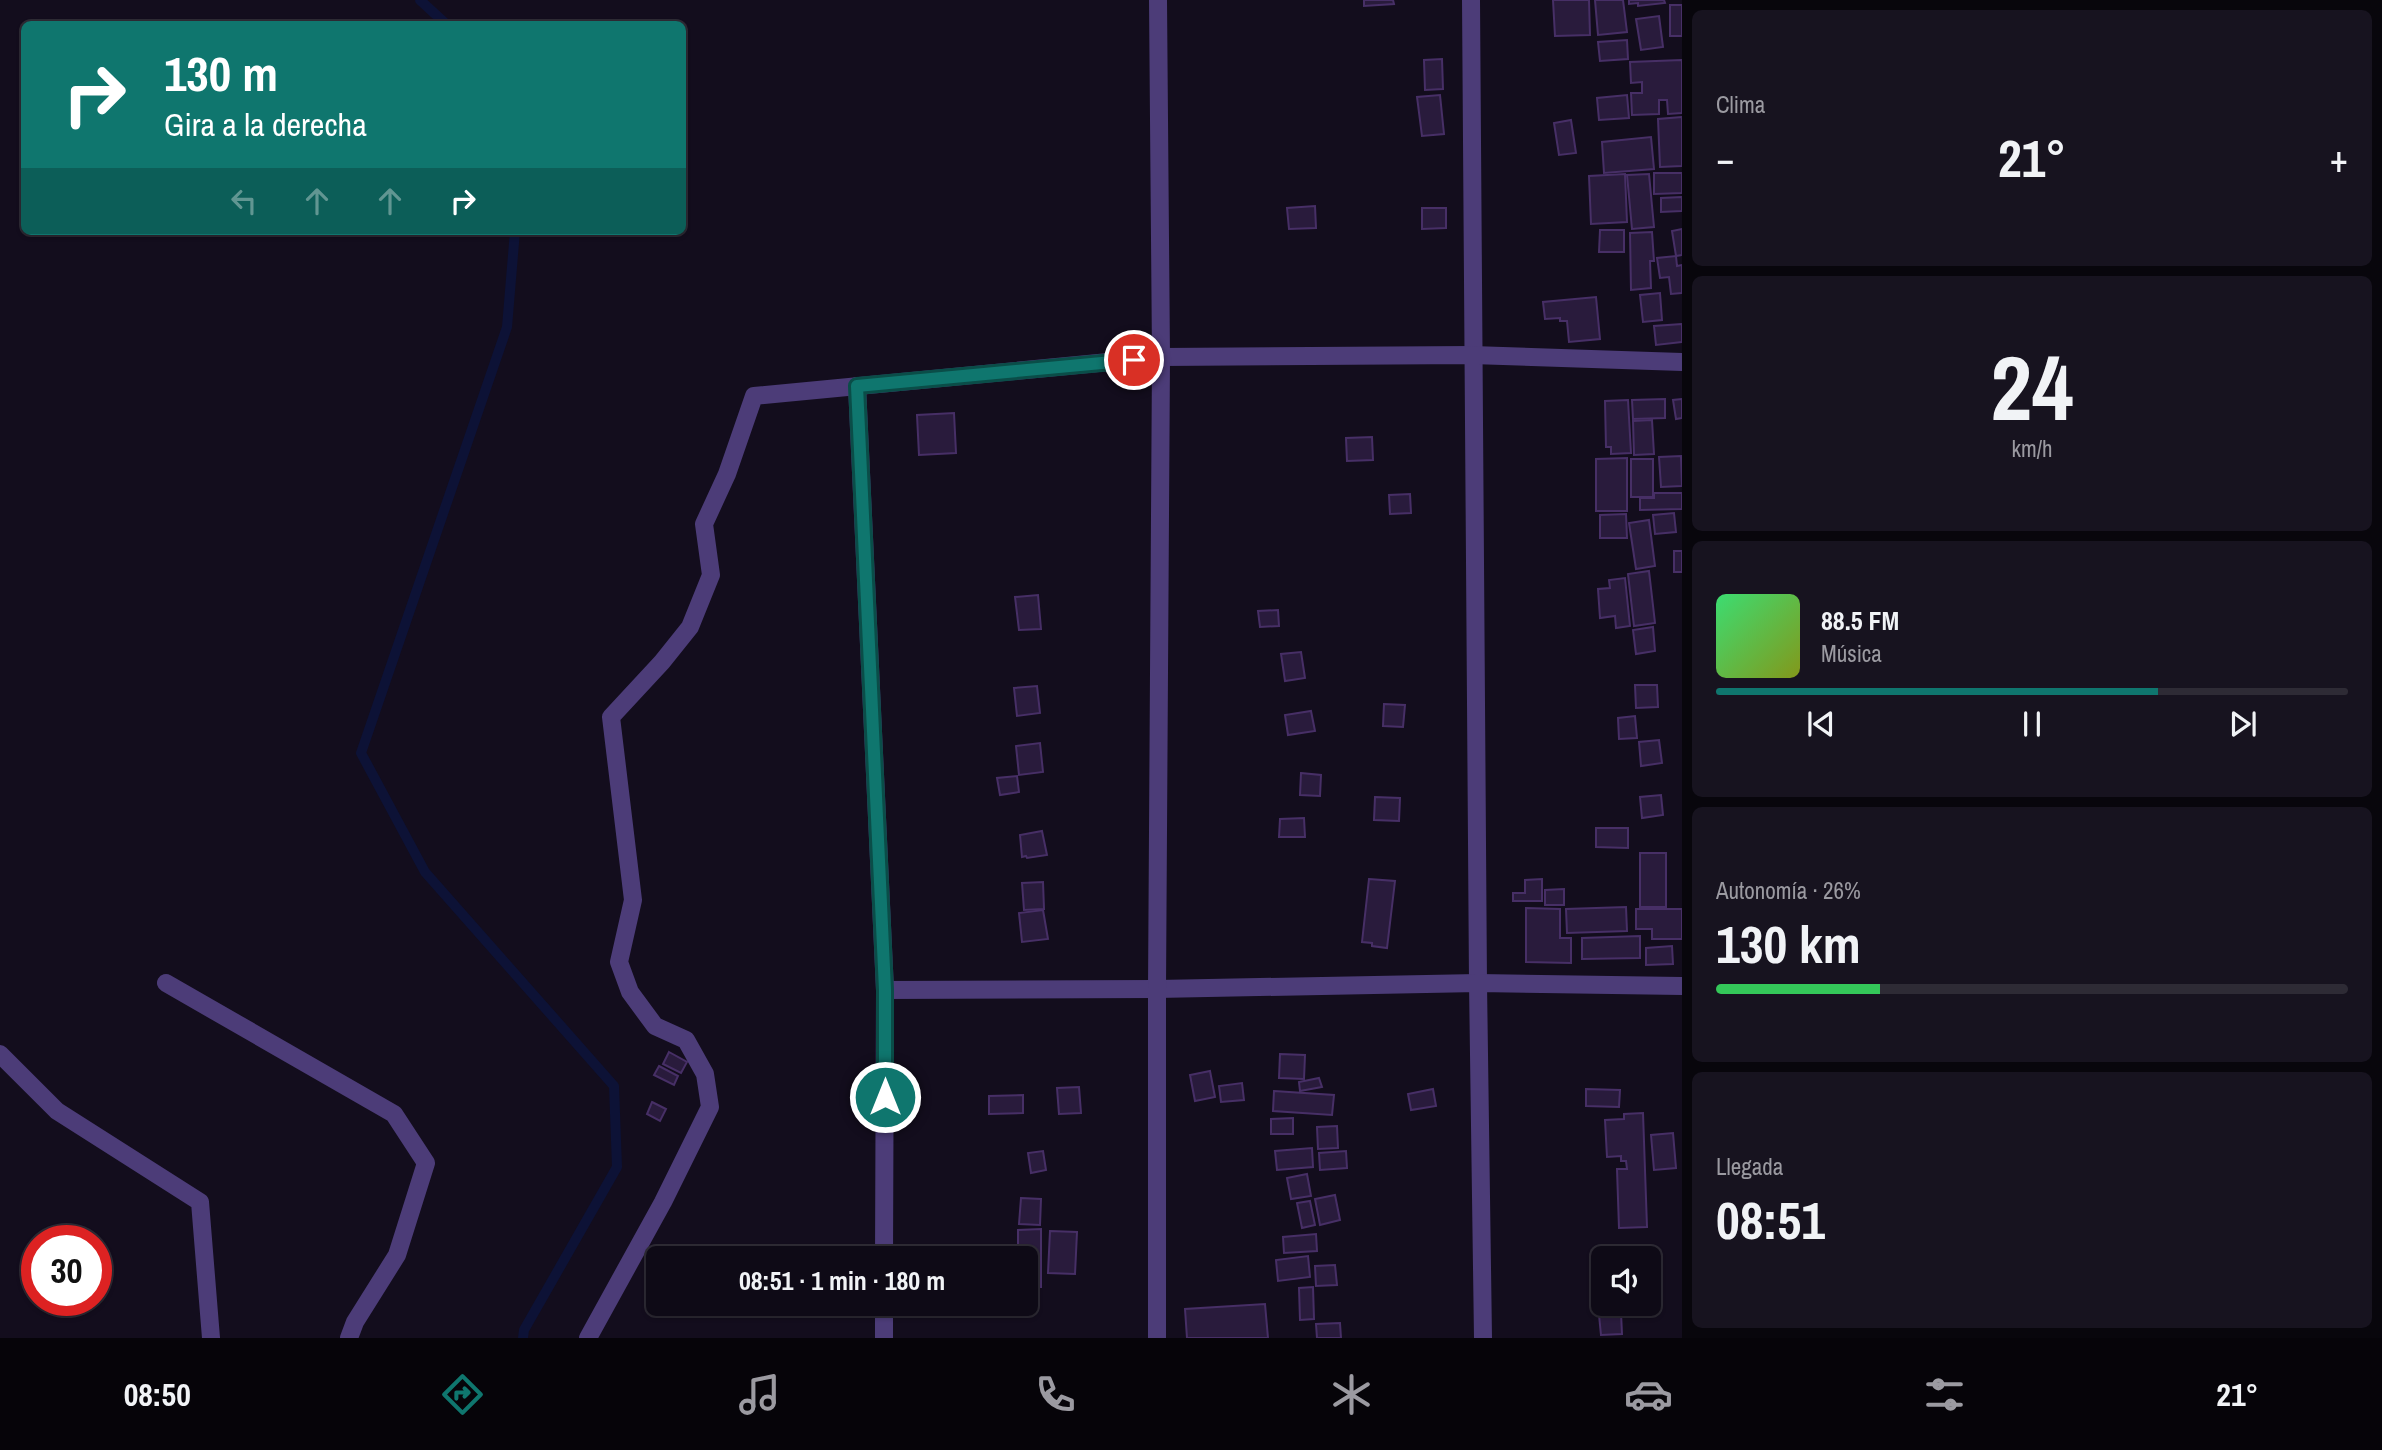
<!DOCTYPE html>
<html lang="es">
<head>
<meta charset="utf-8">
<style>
  :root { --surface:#0e0a16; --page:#17131f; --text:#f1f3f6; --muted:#9b9aa1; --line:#2e2b35; --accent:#0f766e }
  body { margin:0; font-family:"Archivo Narrow",sans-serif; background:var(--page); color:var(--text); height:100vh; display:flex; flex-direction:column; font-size:26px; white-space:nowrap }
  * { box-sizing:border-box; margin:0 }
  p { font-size:23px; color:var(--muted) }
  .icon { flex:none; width:38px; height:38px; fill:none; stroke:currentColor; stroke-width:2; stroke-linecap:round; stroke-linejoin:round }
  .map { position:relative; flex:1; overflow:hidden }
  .side { display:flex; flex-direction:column; gap:10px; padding:10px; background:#08060c; width:700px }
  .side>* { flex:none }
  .hud { position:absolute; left:21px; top:21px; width:665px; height:214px; border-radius:10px; box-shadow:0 2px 5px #0004,0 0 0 2px var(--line); background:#0f766e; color:#fff; overflow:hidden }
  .controls { position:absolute; left:1591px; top:1246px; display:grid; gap:14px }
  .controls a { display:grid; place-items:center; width:70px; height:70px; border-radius:10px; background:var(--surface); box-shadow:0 2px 5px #0004,0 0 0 2px var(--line); font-size:35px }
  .speed { position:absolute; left:21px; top:1225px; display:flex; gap:14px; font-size:35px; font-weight:700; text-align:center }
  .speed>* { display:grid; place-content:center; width:91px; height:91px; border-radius:50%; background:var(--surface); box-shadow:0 2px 5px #0004,0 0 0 2px var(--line); line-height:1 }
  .speed .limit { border:10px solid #d22; background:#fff; color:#111 }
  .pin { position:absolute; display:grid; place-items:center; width:60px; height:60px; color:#fff; margin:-30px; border:4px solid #fff; border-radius:50%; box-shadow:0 2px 7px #0007 }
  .me { position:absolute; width:77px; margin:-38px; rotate:0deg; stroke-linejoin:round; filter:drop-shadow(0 0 5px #0008) }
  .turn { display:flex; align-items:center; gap:24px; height:147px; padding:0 28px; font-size:32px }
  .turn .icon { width:91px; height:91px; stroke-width:2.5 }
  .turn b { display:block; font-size:49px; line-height:60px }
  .lanes { display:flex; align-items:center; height:66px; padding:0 28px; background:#0003; justify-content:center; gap:35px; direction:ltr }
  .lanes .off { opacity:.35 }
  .big { font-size:52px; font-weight:700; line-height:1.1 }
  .side .card { flex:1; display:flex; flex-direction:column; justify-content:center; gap:10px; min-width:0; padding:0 24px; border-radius:10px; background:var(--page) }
  .side .dial { align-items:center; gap:0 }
  .dial b { font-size:91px; line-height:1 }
  .song { display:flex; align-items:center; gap:21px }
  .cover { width:84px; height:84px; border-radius:10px; background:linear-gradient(135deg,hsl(140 70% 55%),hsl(70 70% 35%)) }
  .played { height:7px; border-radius:4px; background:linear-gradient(90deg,var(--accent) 70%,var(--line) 70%) }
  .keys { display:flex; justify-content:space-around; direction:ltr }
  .heat { display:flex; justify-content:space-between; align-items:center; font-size:38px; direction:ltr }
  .charge { height:10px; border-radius:5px; background:linear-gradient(90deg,#34c759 26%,var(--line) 0) }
  .trip { position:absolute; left:646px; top:1246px; width:392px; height:70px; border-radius:10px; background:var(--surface); box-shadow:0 2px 5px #0004,0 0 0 2px var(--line); font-weight:700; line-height:70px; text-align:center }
  .menu { display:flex; height:112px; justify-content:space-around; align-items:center; background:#060409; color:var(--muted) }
  .menu .icon { width:49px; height:49px }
  .menu .current { color:var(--accent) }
  .menu b { font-size:32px; color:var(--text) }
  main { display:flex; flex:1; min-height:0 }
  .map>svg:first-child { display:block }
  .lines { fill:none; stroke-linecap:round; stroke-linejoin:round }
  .stream { stroke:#0d1236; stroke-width:10 }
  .building { fill:#291b3c; stroke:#472f66; stroke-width:2 }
  .minor { stroke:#4c3c78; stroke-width:18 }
  .route-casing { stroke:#0a4d48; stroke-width:18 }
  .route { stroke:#0f766e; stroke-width:12 }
</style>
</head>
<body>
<main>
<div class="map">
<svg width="1682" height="1338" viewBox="0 0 1682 1338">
  <rect width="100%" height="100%" fill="#130d1d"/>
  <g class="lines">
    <g class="stream">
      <polyline points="420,0 446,24"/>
      <polyline points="515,231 507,327 361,753 425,872 614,1086 617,1167 524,1330 523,1338"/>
    </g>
  </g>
  <g class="building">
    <polygon points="1364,0 1393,0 1394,4 1364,6"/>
    <polygon points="1553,0 1589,0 1590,35 1555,36"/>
    <polygon points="1595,0 1623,0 1627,32 1598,35"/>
    <polygon points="1629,0 1664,0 1665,3 1638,6 1638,3 1629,4"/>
    <rect x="1670" y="5" width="12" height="31"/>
    <polygon points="1659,16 1663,47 1641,50 1636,19"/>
    <polygon points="1627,40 1628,59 1600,61 1598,42"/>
    <polygon points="1442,59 1443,89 1425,90 1424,60"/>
    <polygon points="1682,60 1682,113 1668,114 1667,100 1659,100 1659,114 1632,115 1631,93 1642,93 1642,82 1631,83 1630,62"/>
    <polygon points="1440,95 1444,134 1422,136 1417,97"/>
    <polygon points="1627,95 1629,118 1599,120 1597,98"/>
    <polygon points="1682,117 1682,166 1660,167 1658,119"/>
    <polygon points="1571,120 1576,153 1559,155 1554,123"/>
    <polygon points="1651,137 1654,169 1604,173 1602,142"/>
    <polygon points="1654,173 1682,173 1682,193 1654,194"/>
    <polygon points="1625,174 1627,222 1591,224 1589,176"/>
    <polygon points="1649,174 1654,227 1632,229 1627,175"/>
    <polygon points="1682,197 1682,211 1661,212 1661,198"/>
    <polygon points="1315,206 1316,228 1289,229 1287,208"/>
    <polygon points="1422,208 1446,208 1446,228 1422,229"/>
    <polygon points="1682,229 1682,255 1676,256 1672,231"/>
    <polygon points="1600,230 1624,230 1624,252 1599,252"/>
    <polygon points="1652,232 1654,261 1650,261 1651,288 1631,290 1630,233"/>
    <polygon points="1676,256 1677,266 1682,265 1682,293 1671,294 1669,277 1660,278 1657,258"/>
    <polygon points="1660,293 1662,320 1643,322 1640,295"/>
    <polygon points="1596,297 1600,339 1569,342 1567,321 1560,321 1560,318 1545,319 1543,302"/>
    <polygon points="1682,324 1682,342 1656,345 1654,326"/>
    <polygon points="1665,399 1665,418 1633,419 1632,400"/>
    <polygon points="1682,399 1682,418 1676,419 1673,400"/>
    <polygon points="1628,400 1631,453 1611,454 1611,447 1606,447 1605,401"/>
    <polygon points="954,413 956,453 919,455 917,415"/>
    <polygon points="1652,420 1654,454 1634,455 1633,421"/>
    <polygon points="1372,437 1373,460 1347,461 1346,438"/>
    <polygon points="1681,456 1682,486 1661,487 1659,457"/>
    <polygon points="1627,458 1627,511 1596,511 1596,459"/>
    <rect x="1631" y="459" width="22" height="38"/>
    <polygon points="1654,493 1682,493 1682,509 1640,510 1640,498 1654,498"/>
    <polygon points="1410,494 1411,513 1390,514 1389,495"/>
    <polygon points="1674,513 1676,532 1655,534 1653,515"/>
    <polygon points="1626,514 1627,538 1600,538 1600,515"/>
    <polygon points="1649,520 1655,566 1636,569 1629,523"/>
    <rect x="1674" y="551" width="8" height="21"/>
    <polygon points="1649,571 1655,623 1634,626 1628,574"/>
    <polygon points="1625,578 1630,626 1616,628 1615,616 1600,618 1598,589 1610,588 1609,580"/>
    <polygon points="1038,595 1041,629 1019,630 1015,597"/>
    <polygon points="1278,610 1279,626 1260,627 1258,611"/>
    <polygon points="1653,627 1655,651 1636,654 1633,630"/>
    <polygon points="1301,652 1305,678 1285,681 1281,654"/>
    <polygon points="1635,685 1657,685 1658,707 1636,708"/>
    <polygon points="1037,686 1040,713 1017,716 1014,688"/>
    <polygon points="1384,704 1405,705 1403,727 1383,726"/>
    <polygon points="1311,711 1315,731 1288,735 1285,715"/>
    <polygon points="1635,716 1637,738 1619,739 1618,718"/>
    <polygon points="1659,740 1662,763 1641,766 1639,742"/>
    <polygon points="1040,743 1043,772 1019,775 1016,746"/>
    <polygon points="1301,773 1321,775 1320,796 1300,795"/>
    <polygon points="1017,776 1019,792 1000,795 997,778"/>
    <polygon points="1661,795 1663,815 1642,818 1640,797"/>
    <polygon points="1375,797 1400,798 1399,821 1374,820"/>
    <polygon points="1304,818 1305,837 1279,837 1280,819"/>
    <polygon points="1596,828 1628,828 1628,848 1596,847"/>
    <polygon points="1042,831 1047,855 1027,858 1026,856 1022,857 1020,835"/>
    <rect x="1640" y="853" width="26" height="54"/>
    <polygon points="1369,879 1395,881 1387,948 1372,946 1372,943 1362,942"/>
    <polygon points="1542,879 1542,901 1513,901 1513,893 1525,893 1525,880"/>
    <polygon points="1043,882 1044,909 1024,910 1022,883"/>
    <polygon points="1564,889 1564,905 1545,905 1545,890"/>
    <polygon points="1626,907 1627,931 1567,933 1566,909"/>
    <polygon points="1526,908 1560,909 1560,938 1571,938 1571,963 1526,962"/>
    <polygon points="1636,909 1682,909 1682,939 1652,939 1652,929 1636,929"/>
    <polygon points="1043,910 1048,939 1022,942 1019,913"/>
    <polygon points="1640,936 1640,958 1582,959 1582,938"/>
    <polygon points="1672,946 1673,964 1646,965 1646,948"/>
    <polygon points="669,1052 687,1062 681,1073 663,1064"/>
    <polygon points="1280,1054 1305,1055 1304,1079 1279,1078"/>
    <polygon points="659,1066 678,1076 674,1085 654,1075"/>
    <polygon points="1210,1071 1215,1097 1195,1101 1190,1075"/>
    <polygon points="1319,1078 1322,1087 1300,1091 1299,1082"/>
    <polygon points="1242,1083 1244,1100 1221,1102 1219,1086"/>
    <polygon points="1079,1087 1081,1113 1059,1114 1057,1088"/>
    <polygon points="1433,1089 1436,1106 1411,1110 1408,1094"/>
    <polygon points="1586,1089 1620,1090 1619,1107 1586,1106"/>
    <polygon points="1274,1091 1334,1095 1332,1115 1273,1111"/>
    <polygon points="1023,1095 1023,1113 989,1114 989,1096"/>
    <polygon points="652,1102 666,1109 660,1121 647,1114"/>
    <polygon points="1643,1113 1647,1227 1619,1228 1617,1169 1627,1169 1626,1161 1621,1161 1621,1156 1607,1157 1605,1120 1624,1119 1624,1114"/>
    <polygon points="1293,1118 1293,1134 1271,1134 1271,1119"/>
    <polygon points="1337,1126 1338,1148 1318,1149 1317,1127"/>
    <polygon points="1673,1133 1676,1168 1654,1170 1651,1135"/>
    <polygon points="1312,1148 1313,1167 1277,1170 1275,1151"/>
    <polygon points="1043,1151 1046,1170 1031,1173 1028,1153"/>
    <polygon points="1346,1151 1347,1168 1320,1170 1319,1153"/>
    <polygon points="1307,1174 1311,1196 1291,1199 1287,1178"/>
    <polygon points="1335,1195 1340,1220 1320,1225 1315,1199"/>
    <polygon points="1021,1198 1041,1199 1040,1225 1019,1224"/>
    <polygon points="1310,1201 1315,1225 1302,1228 1297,1203"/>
    <polygon points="1041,1229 1041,1287 1026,1287 1026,1258 1018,1258 1018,1230"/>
    <polygon points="1050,1231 1077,1232 1075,1274 1048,1273"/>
    <polygon points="1316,1234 1317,1251 1284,1253 1283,1237"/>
    <polygon points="1308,1256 1310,1277 1278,1281 1276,1260"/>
    <polygon points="1335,1265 1337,1285 1316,1286 1315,1266"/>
    <polygon points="1313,1287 1314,1319 1300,1320 1299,1288"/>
    <polygon points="1265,1304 1268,1338 1187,1338 1185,1309"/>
    <polygon points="1621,1313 1622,1334 1601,1335 1599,1315"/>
    <polygon points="1340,1323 1341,1338 1317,1338 1316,1324"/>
  </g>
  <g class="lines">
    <g class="minor">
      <polyline points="1471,0 1478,983 1483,1338"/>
      <polyline points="857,386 885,990 884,1258"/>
      <polyline points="166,983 394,1114 426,1163 397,1255 355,1322 349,1338"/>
      <polyline points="885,990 1157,989 1478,983 1682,986"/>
      <polyline points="0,1054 57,1111 200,1202 211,1338"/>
      <polyline points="588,1338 663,1202 710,1107 705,1074 686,1040 655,1026 630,992 619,962 633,900 611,717 662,662 690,627 711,575 704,524 727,474 754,396 1161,357 1472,355 1682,362"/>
      <polyline points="884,1338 884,1304"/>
      <polyline points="1157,1338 1157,989 1161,357 1158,0"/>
    </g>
  </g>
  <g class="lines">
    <g class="route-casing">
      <polyline id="route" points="885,1097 885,990 857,386 1134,360"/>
    </g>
    <use href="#route" class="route"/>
  </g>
</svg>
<div class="controls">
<a><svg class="icon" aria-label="sound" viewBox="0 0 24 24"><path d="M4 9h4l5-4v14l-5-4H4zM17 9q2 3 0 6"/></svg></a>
</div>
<div class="speed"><div class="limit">30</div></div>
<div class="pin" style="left:1134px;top:360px;background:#d93025"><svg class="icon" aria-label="arrive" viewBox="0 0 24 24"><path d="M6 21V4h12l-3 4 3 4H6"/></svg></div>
<svg class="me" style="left:885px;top:1097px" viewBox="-20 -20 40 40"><circle r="17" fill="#0f766e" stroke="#fff" stroke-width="3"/><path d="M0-11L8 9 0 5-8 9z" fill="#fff"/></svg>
<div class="trip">08:51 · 1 min · 180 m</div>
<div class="hud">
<div class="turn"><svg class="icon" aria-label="right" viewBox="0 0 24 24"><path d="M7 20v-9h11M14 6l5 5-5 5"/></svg><div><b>130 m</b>Gira a la derecha</div></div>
<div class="lanes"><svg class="icon off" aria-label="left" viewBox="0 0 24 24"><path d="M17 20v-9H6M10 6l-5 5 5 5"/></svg><svg class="icon off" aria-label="ahead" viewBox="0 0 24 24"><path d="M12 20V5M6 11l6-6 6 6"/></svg><svg class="icon off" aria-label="ahead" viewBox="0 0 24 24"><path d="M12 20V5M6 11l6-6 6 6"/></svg><svg class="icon" aria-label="right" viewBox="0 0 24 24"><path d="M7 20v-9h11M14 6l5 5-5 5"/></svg></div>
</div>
</div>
<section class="side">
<div class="card"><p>Clima</p>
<div class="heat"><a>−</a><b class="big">21°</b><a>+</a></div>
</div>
<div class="card dial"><b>24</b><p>km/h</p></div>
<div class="card">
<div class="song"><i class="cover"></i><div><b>88.5 FM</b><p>Música</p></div></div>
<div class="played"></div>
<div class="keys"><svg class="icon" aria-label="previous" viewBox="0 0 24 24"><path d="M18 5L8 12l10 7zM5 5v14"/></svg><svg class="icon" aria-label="pause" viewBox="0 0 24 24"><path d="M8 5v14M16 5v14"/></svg><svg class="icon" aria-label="next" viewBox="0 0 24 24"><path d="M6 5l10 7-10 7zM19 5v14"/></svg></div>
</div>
<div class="card"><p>Autonomía · 26%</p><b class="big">130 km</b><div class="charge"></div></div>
<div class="card"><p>Llegada</p><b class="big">08:51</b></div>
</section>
</main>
<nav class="menu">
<b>08:50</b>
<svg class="icon current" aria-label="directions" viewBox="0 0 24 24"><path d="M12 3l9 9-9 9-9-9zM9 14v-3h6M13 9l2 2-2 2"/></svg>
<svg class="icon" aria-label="music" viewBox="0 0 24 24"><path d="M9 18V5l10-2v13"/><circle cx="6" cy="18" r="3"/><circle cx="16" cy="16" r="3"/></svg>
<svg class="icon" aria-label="phone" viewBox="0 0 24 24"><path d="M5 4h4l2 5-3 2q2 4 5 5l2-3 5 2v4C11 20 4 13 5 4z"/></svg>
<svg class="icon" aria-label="climate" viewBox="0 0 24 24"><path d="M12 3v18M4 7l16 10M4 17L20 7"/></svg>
<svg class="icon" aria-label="car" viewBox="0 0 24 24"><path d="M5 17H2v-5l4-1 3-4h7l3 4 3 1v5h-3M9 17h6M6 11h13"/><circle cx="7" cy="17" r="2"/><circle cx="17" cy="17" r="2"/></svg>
<svg class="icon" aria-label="filters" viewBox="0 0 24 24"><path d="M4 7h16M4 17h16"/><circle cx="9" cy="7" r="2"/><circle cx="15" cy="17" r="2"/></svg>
<b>21°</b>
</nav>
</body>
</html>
